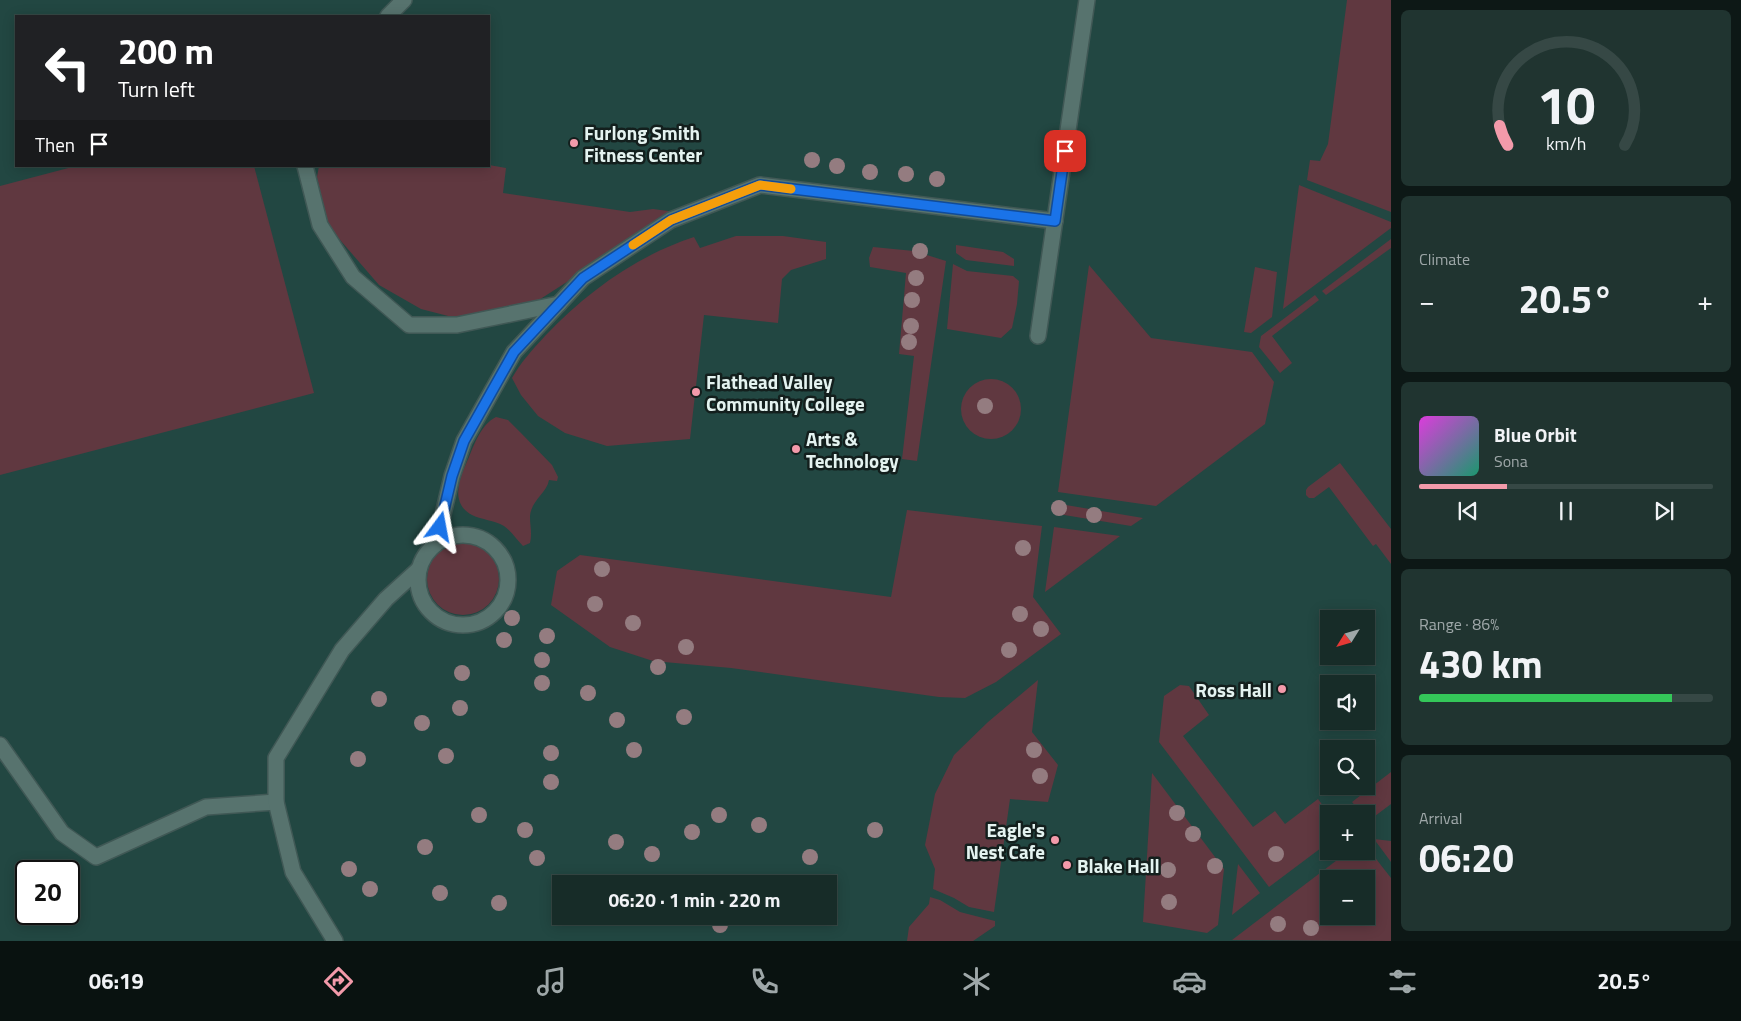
<!DOCTYPE html>
<html lang="en">
<head>
<meta charset="utf-8">
<style>
  :root { --surface:#172c28; --page:#203430; --text:#f1f3f6; --muted:#9ea7a8; --line:#364845; --accent:#f39aaa }
  body { margin:0; font-family:"Titillium Web",sans-serif; background:var(--page); color:var(--text); height:100vh; display:flex; flex-direction:column; font-size:19px; white-space:nowrap }
  * { box-sizing:border-box; margin:0 }
  p { font-size:16px; color:var(--muted) }
  .icon { flex:none; width:28px; height:28px; fill:none; stroke:currentColor; stroke-width:2; stroke-linecap:round; stroke-linejoin:round }
  .map { position:relative; flex:1; overflow:hidden }
  .panel { display:flex; flex-direction:column; gap:10px; padding:10px; background:#0d1816; width:350px }
  .panel>* { flex:none }
  .guide { position:absolute; left:15px; top:15px; width:475px; height:152px; border-radius:0px; box-shadow:0 2px 12px #0003,0 0 0 1px var(--line); background:#202124; color:#fff; overflow:hidden }
  .needle { width:32px; rotate:233deg }
  .buttons { position:absolute; left:1320px; top:610px; display:grid; gap:10px }
  .buttons a { display:grid; place-items:center; width:55px; height:55px; border-radius:0px; background:var(--surface); box-shadow:0 2px 12px #0003,0 0 0 1px var(--line); font-size:25px }
  .speed { position:absolute; left:15px; top:860px; display:flex; gap:10px; font-size:25px; font-weight:700; text-align:center }
  .speed>* { display:grid; place-content:center; width:65px; height:65px; border-radius:50%; background:var(--surface); box-shadow:0 2px 12px #0003,0 0 0 1px var(--line); line-height:1 }
  .speed .limit { border:2px solid #111; border-radius:8px; background:#fff; color:#111 }
  .pin { position:absolute; display:grid; place-items:center; width:42px; height:42px; color:#fff; margin:-21px; border-radius:10px; box-shadow:0 2px 8px #0006 }
  .me { position:absolute; width:55px; margin:-28px; rotate:13deg; stroke-linejoin:round; filter:drop-shadow(0 0 4px #0008) }
  .turn { display:flex; align-items:center; gap:18px; height:105px; padding:0 20px; font-size:22px }
  .turn .icon { width:65px; height:65px; stroke-width:2.5 }
  .turn b { display:block; font-size:35px; line-height:42px }
  .then { display:flex; align-items:center; height:48px; padding:0 20px; background:#0003; gap:10px; font-size:19px }
  .big { font-size:38px; font-weight:700; line-height:1.1 }
  .panel .tile { flex:1; display:flex; flex-direction:column; justify-content:center; gap:8px; min-width:0; padding:0 18px; border-radius:8px; background:var(--page) }
  .panel .dial { align-items:center; gap:0 }
  .dial svg { height:130px; overflow:visible; fill:none; stroke:var(--line); stroke-width:7; stroke-linecap:round; text-anchor:middle }
  .dial text { fill:var(--text); stroke:none }
  .song { display:flex; align-items:center; gap:15px }
  .cover { width:60px; height:60px; border-radius:8px; background:linear-gradient(135deg,hsl(300 70% 55%),hsl(160 70% 35%)) }
  .played { height:5px; border-radius:2px; background:linear-gradient(90deg,var(--accent) 30%,var(--line) 30%) }
  .keys { display:flex; justify-content:space-around; direction:ltr }
  .heat { display:flex; justify-content:space-between; align-items:center; font-size:28px; direction:ltr }
  .charge { height:8px; border-radius:4px; background:linear-gradient(90deg,#34c759 86%,var(--line) 0) }
  .trip { position:absolute; left:552px; top:875px; width:285px; height:50px; border-radius:0px; background:var(--surface); box-shadow:0 2px 12px #0003,0 0 0 1px var(--line); font-weight:700; line-height:50px; text-align:center }
  .tab-bar { display:flex; height:80px; justify-content:space-around; align-items:center; background:#091210; color:var(--muted) }
  .tab-bar .icon { width:35px; height:35px }
  .tab-bar .active { color:var(--accent) }
  .tab-bar b { font-size:22px; color:var(--text) }
  main { display:flex; flex:1; min-height:0 }
  .map>svg:first-child { display:block }
  .built { fill:#224742; fill-rule:evenodd }
  .green { fill:#603840; fill-rule:evenodd }
  .lines { fill:none; stroke-linecap:round; stroke-linejoin:round }
  .service-casing { stroke:#405855; stroke-width:18 }
  .service { stroke:#57736e; stroke-width:15 }
  .tree { fill:#947c80 }
  .route-casing { stroke:#114b97; stroke-width:12 }
  .route { stroke:#1a73e8; stroke-width:9 }
  .slow { stroke:#f59e0b; stroke-width:9 }
  .poi-dot { fill:#f39aaa; stroke:#131f1d; stroke-width:2 }
  .labels { text-anchor:middle; dominant-baseline:central; stroke-width:5; stroke-linejoin:round; paint-order:stroke }
  .poi-label { font-size:19px; font-weight:bold; fill:#e4f3f0; stroke:#131f1d; text-anchor:start }
</style>
</head>
<body>
<main>
<div class="map">
<svg width="1391" height="941" viewBox="0 0 1391 941">
  <rect width="100%" height="100%" fill="#1f3a36"/>
  <path class="built" d="M0 0H1391V941H0ZM16 16H489V166H16ZM1329 619H1366V656H1329ZM1329 684H1366V721H1329ZM1329 749H1366V786H1329ZM1329 814H1366V851H1329ZM26 871H69V914H26ZM1329 879H1366V916H1329ZM561 884H829V916H561Z"/>
  <g class="green">
    <polygon points="1347,0 1391,0 1391,212 1307,180 1310,160 1320,161 1328,144"/>
    <polygon points="489,165 506,168 503,193 630,212 653,209 676,212 531,305 452,317 421,309 379,285 328,226 317,177 319,166"/>
    <polygon points="76,166 254,166 314,393 0,475 0,186"/>
    <polygon points="1299,185 1391,222 1391,228 1283,309"/>
    <path d="M736 236H783L826 242V259L791 270 782 279 778 323 704 315 690 439 607 446 565 433 538 416 521 395 512 378C521 362 533 349 545 336 587 292 636 256 694 237L700 248Z"/>
    <polygon points="1391,239 1391,248 1326,295 1322,291"/>
    <polygon points="956,245 1003,252 1014,259 1014,266 966,260 956,253"/>
    <polygon points="873,247 914,251 946,261 917,461 902,459 914,356 899,354 906,273 870,267 869,258"/>
    <polygon points="953,264 967,271 1013,276 1019,281 1017,304 1012,328 1001,338 947,329"/>
    <polygon points="1089,265 1151,338 1252,352 1274,382 1265,424 1156,506 1058,492"/>
    <polygon points="1255,267 1277,272 1272,317 1251,333 1244,332"/>
    <polygon points="1315,295 1319,300 1272,336 1292,363 1280,373 1259,347 1261,336"/>
    <circle cx="991" cy="409" r="30"/>
    <path d="M496 417 508 420 520 432 552 465 558 477 557 481 549 480C547 492 534 499 531 511 528 519 533 531 530 543L523 546C517 540 511 531 504 526 494 520 482 520 472 515 448 502 461 475 469 457 475 442 482 424 496 417Z"/>
    <polygon points="1340,463 1391,529 1391,564 1376,544 1373,546 1329,487 1314,498 1309,498 1306,495 1306,490 1308,487"/>
    <polygon points="1060,504 1143,518 1131,526 1058,514"/>
    <polygon points="907,510 1042,526 1033,597 1061,634 996,682 965,698 939,697 731,668 653,661 610,647 551,605 557,571 580,555 891,597"/>
    <polygon points="1054,527 1120,536 1045,592"/>
    <circle cx="463" cy="579" r="36"/>
    <polygon points="1038,680 1032,732 1058,765 1048,802 1010,799 994,912 969,907 954,898 933,889 935,869 925,845 935,794 954,755 988,722"/>
    <polygon points="1180,685 1189,686 1209,715 1183,736 1253,827 1275,811 1285,824 1318,799 1326,810 1333,805 1340,814 1329,814 1329,842 1269,887 1159,742 1164,696"/>
    <polygon points="1391,772 1391,804 1371,819 1366,818 1366,814 1362,814 1352,802"/>
    <polygon points="1152,773 1224,869 1218,925 1207,933 1143,922"/>
    <polygon points="1374,839 1391,841 1391,862"/>
    <path d="M1366 846 1391 878V941L1232 940 1349 851H1366ZM1329 879H1366V916H1329Z"/>
    <polygon points="1238,864 1260,893 1232,915"/>
    <polygon points="930,897 940,900 960,912 995,921 995,926 973,941 907,941 909,927 929,904"/>
  </g>
  <g class="lines">
    <g class="service-casing">
      <g id="service">
        <polyline points="388,16 404,0"/>
        <polyline points="305,166 320,225 353,277 409,325 457,325 559,304"/>
        <polyline points="1038,336 1087,0"/>
        <circle cx="463" cy="580" r="45"/>
        <polyline points="436,544 452,476 464,441 514,352 583,278 671,220 760,185 1055,221"/>
        <polyline points="0,745 62,833 96,857 206,807 276,802"/>
        <polyline points="335,941 293,872 276,802 276,758 342,650 386,599 419,569"/>
      </g>
    </g>
    <use href="#service" class="service"/>
  </g>
  <g class="tree">
    <circle cx="812" cy="160" r="8"/>
    <circle cx="837" cy="166" r="8"/>
    <circle cx="870" cy="172" r="8"/>
    <circle cx="906" cy="174" r="8"/>
    <circle cx="937" cy="179" r="8"/>
    <circle cx="920" cy="251" r="8"/>
    <circle cx="916" cy="278" r="8"/>
    <circle cx="912" cy="300" r="8"/>
    <circle cx="911" cy="326" r="8"/>
    <circle cx="909" cy="342" r="8"/>
    <circle cx="985" cy="406" r="8"/>
    <circle cx="1059" cy="508" r="8"/>
    <circle cx="1094" cy="515" r="8"/>
    <circle cx="1023" cy="548" r="8"/>
    <circle cx="602" cy="569" r="8"/>
    <circle cx="595" cy="604" r="8"/>
    <circle cx="1020" cy="614" r="8"/>
    <circle cx="512" cy="618" r="8"/>
    <circle cx="633" cy="623" r="8"/>
    <circle cx="1041" cy="629" r="8"/>
    <circle cx="547" cy="636" r="8"/>
    <circle cx="504" cy="640" r="8"/>
    <circle cx="686" cy="647" r="8"/>
    <circle cx="1009" cy="650" r="8"/>
    <circle cx="542" cy="660" r="8"/>
    <circle cx="658" cy="667" r="8"/>
    <circle cx="462" cy="673" r="8"/>
    <circle cx="542" cy="683" r="8"/>
    <circle cx="588" cy="693" r="8"/>
    <circle cx="379" cy="699" r="8"/>
    <circle cx="460" cy="708" r="8"/>
    <circle cx="684" cy="717" r="8"/>
    <circle cx="617" cy="720" r="8"/>
    <circle cx="422" cy="723" r="8"/>
    <circle cx="634" cy="750" r="8"/>
    <circle cx="1034" cy="750" r="8"/>
    <circle cx="551" cy="753" r="8"/>
    <circle cx="446" cy="756" r="8"/>
    <circle cx="358" cy="759" r="8"/>
    <circle cx="1040" cy="776" r="8"/>
    <circle cx="551" cy="782" r="8"/>
    <circle cx="1177" cy="813" r="8"/>
    <circle cx="479" cy="815" r="8"/>
    <circle cx="719" cy="815" r="8"/>
    <circle cx="759" cy="825" r="8"/>
    <circle cx="525" cy="830" r="8"/>
    <circle cx="875" cy="830" r="8"/>
    <circle cx="692" cy="832" r="8"/>
    <circle cx="1193" cy="834" r="8"/>
    <circle cx="616" cy="842" r="8"/>
    <circle cx="425" cy="847" r="8"/>
    <circle cx="652" cy="854" r="8"/>
    <circle cx="1276" cy="854" r="8"/>
    <circle cx="810" cy="857" r="8"/>
    <circle cx="537" cy="858" r="8"/>
    <circle cx="1215" cy="866" r="8"/>
    <circle cx="349" cy="869" r="8"/>
    <circle cx="1168" cy="870" r="8"/>
    <circle cx="370" cy="889" r="8"/>
    <circle cx="440" cy="893" r="8"/>
    <circle cx="1169" cy="902" r="8"/>
    <circle cx="499" cy="903" r="8"/>
    <circle cx="1278" cy="924" r="8"/>
    <circle cx="720" cy="925" r="8"/>
    <circle cx="1311" cy="928" r="8"/>
  </g>
  <g class="lines">
    <g class="route-casing">
      <polyline id="route" points="440,527 452,476 464,441 514,352 583,278 671,220 760,185 1055,221 1065,151"/>
    </g>
    <use href="#route" class="route"/>
    <polyline class="slow" points="633,245 671,220 760,185 791,189"/>
  </g>
  <g class="poi-dot">
    <circle cx="574" cy="143" r="5"/>
    <circle cx="696" cy="392" r="5"/>
    <circle cx="796" cy="449" r="5"/>
    <circle cx="1282" cy="689" r="5"/>
    <circle cx="1055" cy="840" r="5"/>
    <circle cx="1067" cy="865" r="5"/>
  </g>
  <g class="labels">
    <g class="poi-label">
      <text x="584" y="132">Furlong Smith<tspan x="584" dy="22">Fitness Center</tspan></text>
      <text x="706" y="381">Flathead Valley<tspan x="706" dy="22">Community College</tspan></text>
      <text x="806" y="438">Arts &amp;<tspan x="806" dy="22">Technology</tspan></text>
      <text x="1272" y="689" text-anchor="end">Ross Hall</text>
      <text x="1045" y="829" text-anchor="end">Eagle's<tspan x="1045" dy="22">Nest Cafe</tspan></text>
      <text x="1077" y="865">Blake Hall</text>
    </g>
  </g>
</svg>
<div class="buttons">
<a><svg class="needle" viewBox="-14 -14 28 28"><path d="M0-13l5 13h-10z" fill="#e53935"/><path d="M0 13l5-13h-10z" fill="#9ea7a8"/></svg></a>
<a><svg class="icon" aria-label="sound" viewBox="0 0 24 24"><path d="M4 9h4l5-4v14l-5-4H4zM17 9q2 3 0 6"/></svg></a>
<a><svg class="icon" aria-label="search" viewBox="0 0 24 24"><circle cx="10" cy="10" r="6"/><path d="M15 15l6 6"/></svg></a>
<a>+</a>
<a>−</a>
</div>
<div class="speed"><div class="limit">20</div></div>
<div class="pin" style="left:1065px;top:151px;background:#d93025"><svg class="icon" aria-label="arrive" viewBox="0 0 24 24"><path d="M6 21V4h12l-3 4 3 4H6"/></svg></div>
<svg class="me" style="left:440px;top:527px" viewBox="-20 -20 40 40"><path d="M0-17L14 15 0 8-14 15z" fill="#1a73e8" stroke="#fff" stroke-width="4"/></svg>
<div class="trip">06:20 · 1 min · 220 m</div>
<div class="guide">
<div class="turn"><svg class="icon" aria-label="left" viewBox="0 0 24 24"><path d="M17 20v-9H6M10 6l-5 5 5 5"/></svg><div><b>200 m</b>Turn left</div></div>
<div class="then">Then<svg class="icon" aria-label="arrive" viewBox="0 0 24 24"><path d="M6 21V4h12l-3 4 3 4H6"/></svg></div>
</div>
</div>
<section class="panel">
<div class="tile dial"><svg viewBox="0 0 100 80">
<path d="M14 69A42 42 0 1 1 86 69"/>
<path d="M14 69A42 42 0 0 1 9 57" stroke="#f39aaa"/>
<text x="50" y="56" font-size="32" font-weight="700">10</text>
<text x="50" y="72" font-size="11">km/h</text>
</svg></div>
<div class="tile"><p>Climate</p>
<div class="heat"><a>−</a><b class="big">20.5°</b><a>+</a></div>
</div>
<div class="tile">
<div class="song"><i class="cover"></i><div><b>Blue Orbit</b><p>Sona</p></div></div>
<div class="played"></div>
<div class="keys"><svg class="icon" aria-label="previous" viewBox="0 0 24 24"><path d="M18 5L8 12l10 7zM5 5v14"/></svg><svg class="icon" aria-label="pause" viewBox="0 0 24 24"><path d="M8 5v14M16 5v14"/></svg><svg class="icon" aria-label="next" viewBox="0 0 24 24"><path d="M6 5l10 7-10 7zM19 5v14"/></svg></div>
</div>
<div class="tile"><p>Range · 86%</p><b class="big">430 km</b><div class="charge"></div></div>
<div class="tile"><p>Arrival</p><b class="big">06:20</b></div>
</section>
</main>
<nav class="tab-bar">
<b>06:19</b>
<svg class="icon active" aria-label="directions" viewBox="0 0 24 24"><path d="M12 3l9 9-9 9-9-9zM9 14v-3h6M13 9l2 2-2 2"/></svg>
<svg class="icon" aria-label="music" viewBox="0 0 24 24"><path d="M9 18V5l10-2v13"/><circle cx="6" cy="18" r="3"/><circle cx="16" cy="16" r="3"/></svg>
<svg class="icon" aria-label="phone" viewBox="0 0 24 24"><path d="M5 4h4l2 5-3 2q2 4 5 5l2-3 5 2v4C11 20 4 13 5 4z"/></svg>
<svg class="icon" aria-label="climate" viewBox="0 0 24 24"><path d="M12 3v18M4 7l16 10M4 17L20 7"/></svg>
<svg class="icon" aria-label="car" viewBox="0 0 24 24"><path d="M5 17H2v-5l4-1 3-4h7l3 4 3 1v5h-3M9 17h6M6 11h13"/><circle cx="7" cy="17" r="2"/><circle cx="17" cy="17" r="2"/></svg>
<svg class="icon" aria-label="filters" viewBox="0 0 24 24"><path d="M4 7h16M4 17h16"/><circle cx="9" cy="7" r="2"/><circle cx="15" cy="17" r="2"/></svg>
<b>20.5°</b>
</nav>
</body>
</html>
